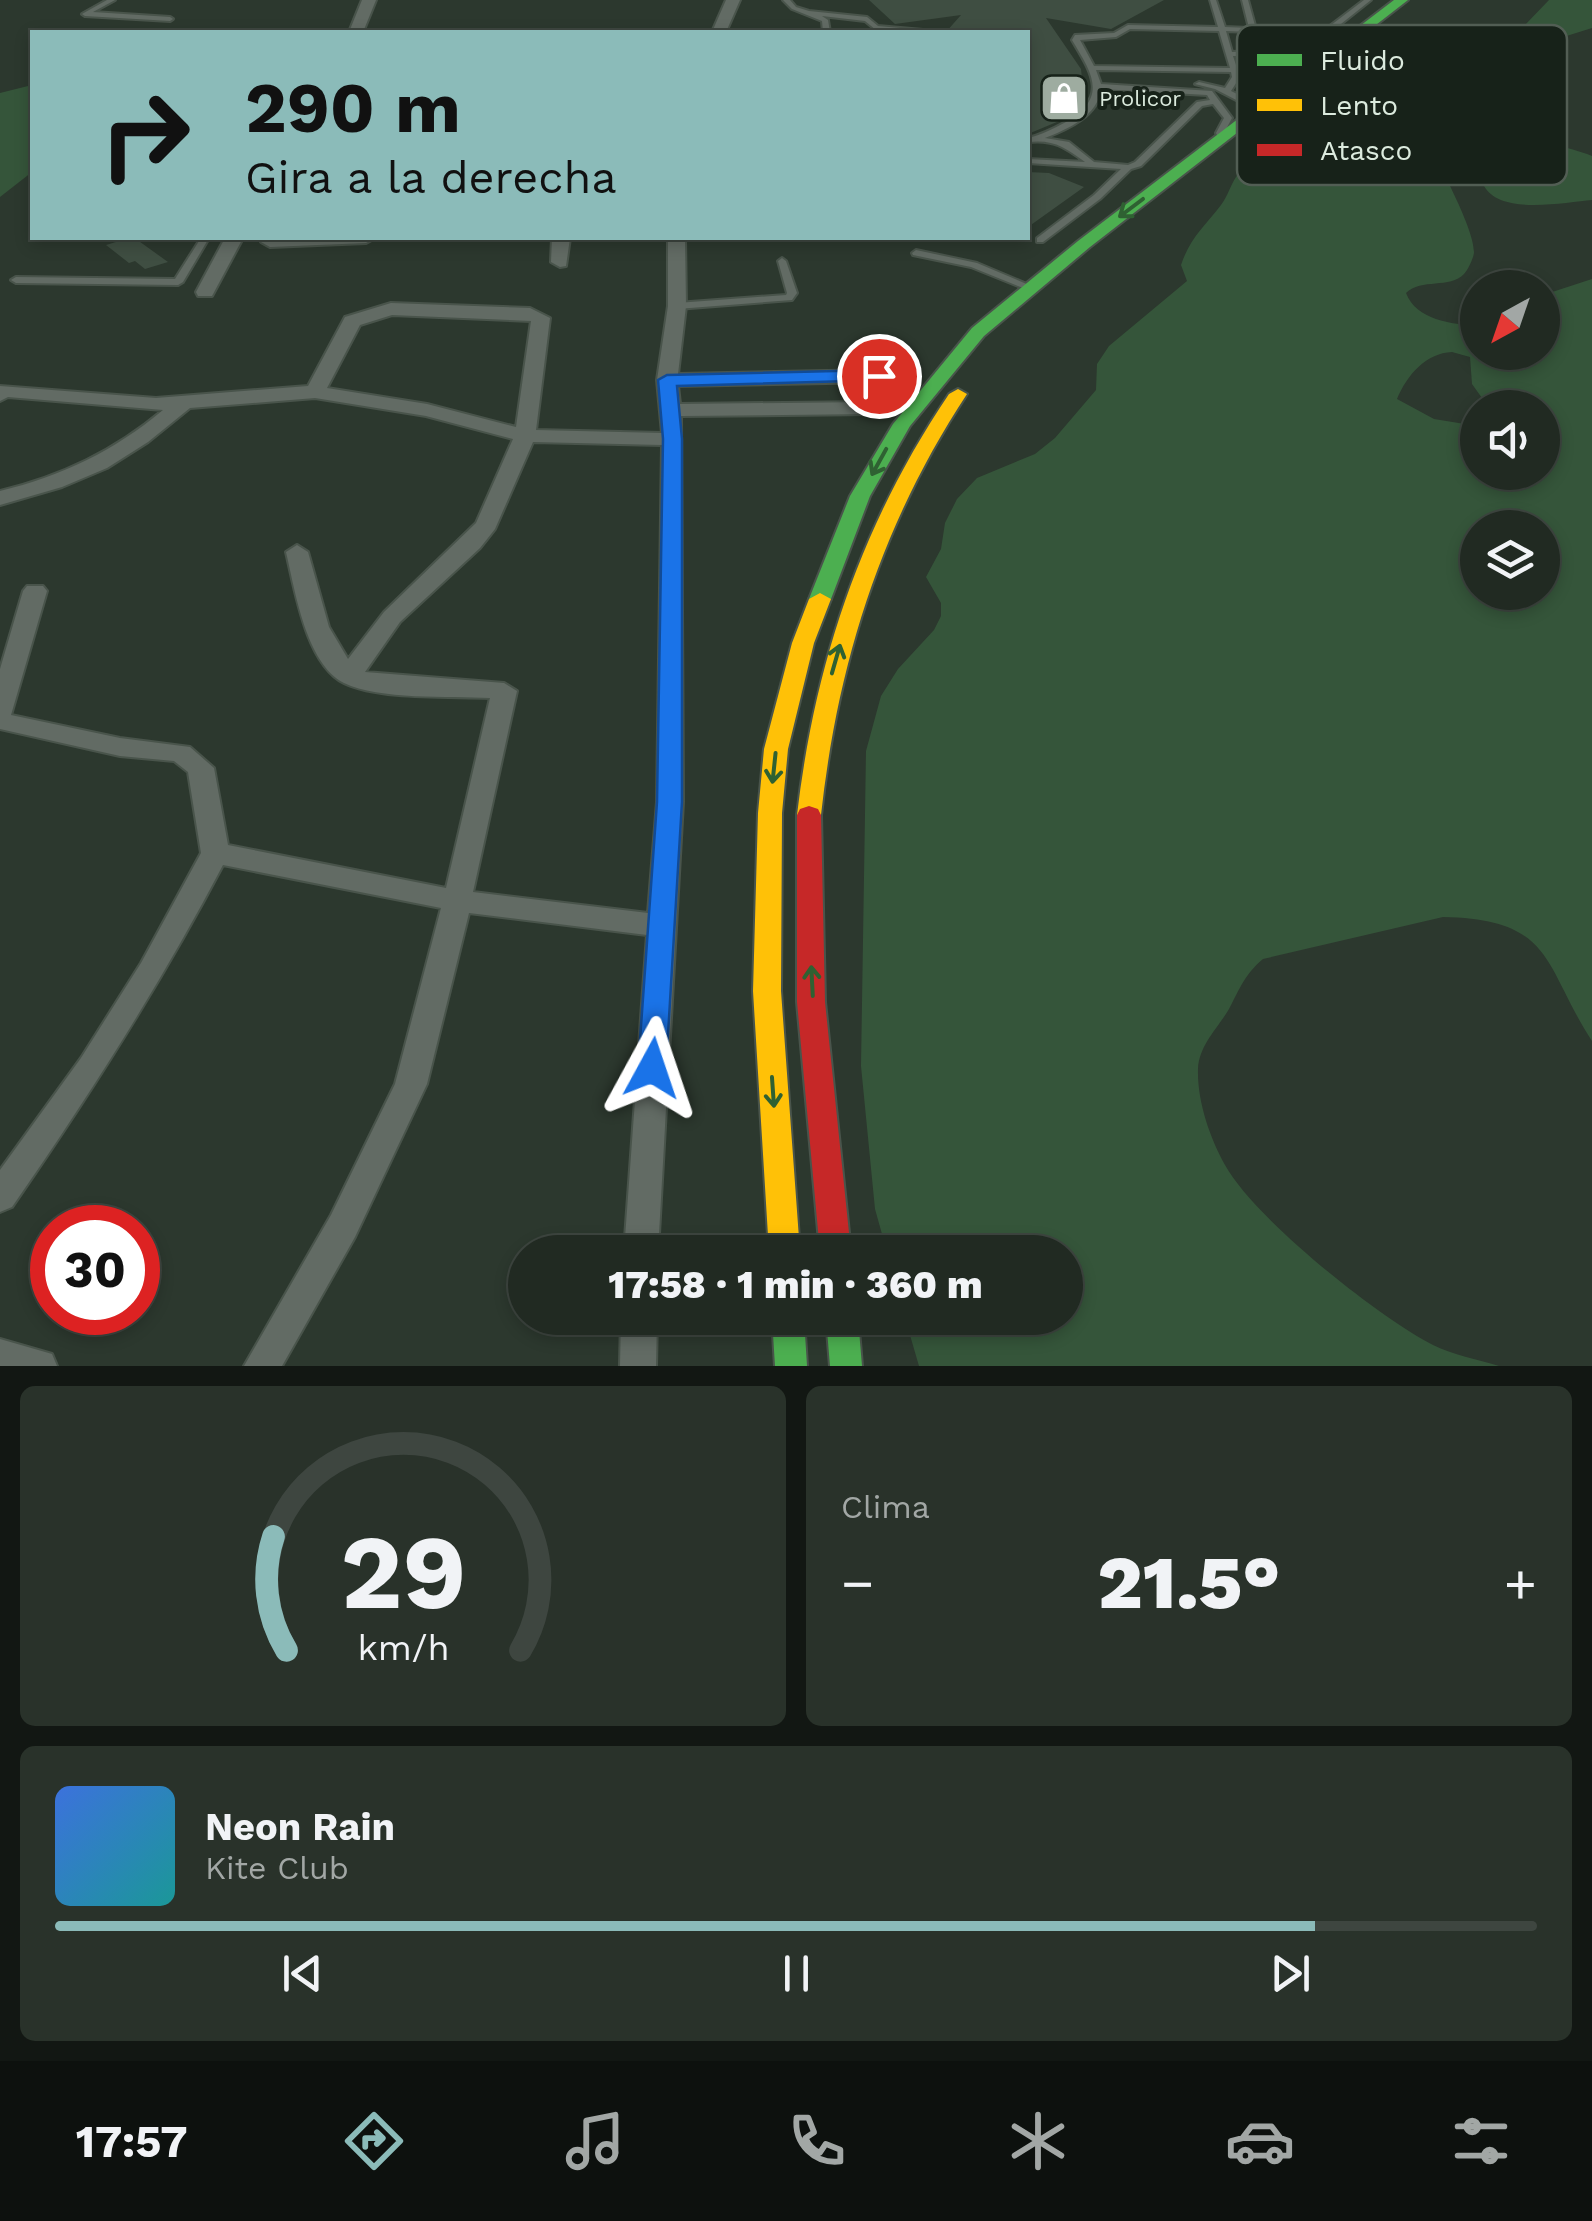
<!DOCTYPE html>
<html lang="es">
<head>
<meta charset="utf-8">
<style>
  :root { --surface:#212a22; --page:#29322a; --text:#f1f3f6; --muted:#a2a7a5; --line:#3e4640; --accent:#8bbbb9 }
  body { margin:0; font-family:"Work Sans",sans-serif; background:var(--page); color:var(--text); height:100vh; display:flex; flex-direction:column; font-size:38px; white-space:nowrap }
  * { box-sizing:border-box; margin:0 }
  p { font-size:32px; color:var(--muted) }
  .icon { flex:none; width:55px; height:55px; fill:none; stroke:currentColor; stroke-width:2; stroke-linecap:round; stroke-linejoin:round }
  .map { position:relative; height:1366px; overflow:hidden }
  .side { display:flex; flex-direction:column; gap:20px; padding:20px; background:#121713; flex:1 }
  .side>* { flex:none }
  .guide { position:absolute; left:30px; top:30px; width:1000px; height:210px; border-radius:0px; box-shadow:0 5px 15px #0003,0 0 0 2px var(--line); background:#8bbbb9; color:#111; overflow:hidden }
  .needle { width:65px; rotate:220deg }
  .tools { position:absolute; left:1460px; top:270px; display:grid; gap:20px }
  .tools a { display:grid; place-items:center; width:100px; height:100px; border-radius:50%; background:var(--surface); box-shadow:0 5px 15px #0003,0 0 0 2px var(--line); font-size:50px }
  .speed { position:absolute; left:30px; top:1205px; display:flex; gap:20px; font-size:50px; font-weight:700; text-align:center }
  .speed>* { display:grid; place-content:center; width:130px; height:130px; border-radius:50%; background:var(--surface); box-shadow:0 5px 15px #0003,0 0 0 2px var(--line); line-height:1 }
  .speed .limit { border:15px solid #d22; background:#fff; color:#111 }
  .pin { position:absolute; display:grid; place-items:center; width:85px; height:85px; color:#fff; margin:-42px; border:5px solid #fff; border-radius:50%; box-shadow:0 2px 10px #0007 }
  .me { position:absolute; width:110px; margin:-55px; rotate:5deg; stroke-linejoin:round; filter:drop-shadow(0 0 8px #0008) }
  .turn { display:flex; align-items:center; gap:35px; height:210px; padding:0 50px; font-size:45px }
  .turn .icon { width:130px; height:130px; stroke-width:2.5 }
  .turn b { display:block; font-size:70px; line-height:85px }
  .big { font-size:75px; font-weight:800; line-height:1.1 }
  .side .tile { flex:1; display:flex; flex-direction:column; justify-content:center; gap:15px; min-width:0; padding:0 35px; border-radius:15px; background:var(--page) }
  .side .dial { align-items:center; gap:0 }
  .dial svg { height:260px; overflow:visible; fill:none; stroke:var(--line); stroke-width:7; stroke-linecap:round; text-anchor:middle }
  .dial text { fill:var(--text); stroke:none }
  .song { display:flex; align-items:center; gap:30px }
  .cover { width:120px; height:120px; border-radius:15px; background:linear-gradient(135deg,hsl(220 70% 55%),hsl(180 70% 35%)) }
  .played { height:10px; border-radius:5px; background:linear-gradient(90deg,var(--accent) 85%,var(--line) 85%) }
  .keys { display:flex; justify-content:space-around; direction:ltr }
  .heat { display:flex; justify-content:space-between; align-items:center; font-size:55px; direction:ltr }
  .side .tiles { flex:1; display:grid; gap:20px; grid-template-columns:1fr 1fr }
  .tile:last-child { grid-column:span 2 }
  .trip { position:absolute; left:508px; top:1235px; width:575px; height:100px; border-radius:50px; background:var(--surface); box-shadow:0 5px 15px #0003,0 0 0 2px var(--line); font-weight:800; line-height:100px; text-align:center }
  .dock { display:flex; height:160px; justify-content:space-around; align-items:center; background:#0d110e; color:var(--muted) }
  .dock .icon { width:70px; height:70px }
  .dock .on { color:var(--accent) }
  .dock b { font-size:45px; color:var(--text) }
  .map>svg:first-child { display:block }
  .green { fill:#35553a; fill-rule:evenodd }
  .building { fill:#3f4e42 }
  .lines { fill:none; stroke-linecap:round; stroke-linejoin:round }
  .lane-casing { stroke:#49544b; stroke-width:4 }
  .street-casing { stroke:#49544b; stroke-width:4 }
  .fast-casing { stroke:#49544b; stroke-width:4 }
  .slow-casing { stroke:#49544b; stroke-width:4 }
  .jam-casing { stroke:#49544b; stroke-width:4 }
  .lane { fill:#626b64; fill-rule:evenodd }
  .street { fill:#626b64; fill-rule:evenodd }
  .fast { fill:#4caf50; fill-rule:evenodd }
  .slow { fill:#ffc107; fill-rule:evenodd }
  .jam { fill:#c62828; fill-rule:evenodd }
  .oneway { stroke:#2f6132 }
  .route { fill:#1a73e8; stroke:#114b97; stroke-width:2.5 }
  .labels { text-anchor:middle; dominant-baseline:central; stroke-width:8; stroke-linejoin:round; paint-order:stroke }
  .far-poi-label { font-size:22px; fill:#dcebde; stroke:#172219; text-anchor:start }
  .key { fill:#172219; stroke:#525e54; stroke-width:2.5 }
  .key-label { font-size:28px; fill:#dcebde }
</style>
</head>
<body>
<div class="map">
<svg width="1592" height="1366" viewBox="0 0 1592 1366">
  <rect width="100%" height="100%" fill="#2c382e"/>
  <g class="green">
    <path d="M1549 0H1592V28L1525 49 1514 58 1523 73 1541 83 1543 87 1511 107C1524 149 1558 141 1592 156V200C1565 202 1501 216 1484 186 1478 174 1477 153 1475 139L1451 121 1423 119 1422 129C1434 156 1474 226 1474 252 1474 257 1468 270 1464 274 1450 289 1421 278 1406 293 1416 320 1452 324 1477 326L1478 352H1542L1543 295 1592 279V1041C1543 966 1555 919 1443 917L1263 959C1245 974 1240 988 1229 1009 1218 1028 1199 1045 1198 1069 1197 1101 1210 1138 1225 1165 1254 1218 1378 1317 1433 1345 1453 1355 1477 1359 1499 1366H919L905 1318H1065V1252H887L875 1209 861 1066 866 751 881 696 898 669 934 630 941 616V603L926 577 941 549 945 523 957 499 977 478 1035 454 1055 438 1096 390 1097 364 1109 346 1187 281 1181 265C1190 238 1204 227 1221 205 1228 196 1230 186 1236 177 1252 153 1279 146 1304 137L1307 126 1328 113 1363 108 1400 86 1426 77 1428 58 1433 54 1473 39 1522 28ZM1452 352 1470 357 1472 384 1487 405 1542 408V472H1478L1477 426 1434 419 1397 399C1407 375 1426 353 1452 352ZM1478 528H1542V592H1478Z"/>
    <polygon points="32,85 32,172 0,197 0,93"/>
  </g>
  <g class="building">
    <polygon points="869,0 1164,0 1111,29 1046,18 1081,69 1084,98 1064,119 1028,134 1028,32 946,32 961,15 895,24"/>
    <polygon points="1028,172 1049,173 1084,187 1028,227"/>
    <polygon points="129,238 136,239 168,262 145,269 135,261 129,263 106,245"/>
  </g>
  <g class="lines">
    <g class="lane-casing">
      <g id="lane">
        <polygon points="107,0 115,0 93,12 170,17 173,19 170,21 85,16 82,14"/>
        <polygon points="783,0 790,0 796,7 809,11 867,17 878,26 923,30 927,32 876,30 865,21 822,16 828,20 830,32 823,32 822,21 792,9"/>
        <path d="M1210 0H1216L1225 27 1249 28 1242 0H1248L1262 51H1297L1364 0H1371L1302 55 1263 56 1268 80 1261 78 1256 56H1233L1240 77 1231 91 1247 99 1264 91 1271 93 1250 104H1244L1215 89 1195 84 1199 82 1225 88 1232 77 1231 72 1096 70 1101 84 1212 91 1232 118 1223 135H1217L1216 133 1224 118 1213 104 1202 106 1141 166 1131 169 1100 199 1043 242H1037V238L1094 195 1121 169 1028 163V159L1085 162C1065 147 1053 139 1028 142V138C1041 135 1053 129 1066 122 1108 97 1093 75 1072 40L1075 35 1114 33 1128 25 1218 27ZM1130 29 1219 31 1230 68 1094 66 1080 40 1116 37ZM1226 31 1250 32 1255 51 1232 52ZM1101 89 1207 95 1210 100 1197 102 1135 162 1128 165 1094 162 1069 142 1045 138C1068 129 1098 116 1101 89Z"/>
        <polygon points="201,238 209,238 183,282 178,285 16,283 11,280 16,277 175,279"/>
        <polygon points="916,250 977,263 1036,288 1034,290 1028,290 971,267 913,255 912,253"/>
        <polygon points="782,258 786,261 797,293 792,300 677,309 672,306 677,303 786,295 787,293 778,261"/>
      </g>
    </g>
    <g class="street-casing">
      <g id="street">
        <polygon points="362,0 376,0 363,32 349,32"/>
        <polygon points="726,0 740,0 726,32 712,32"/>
        <polygon points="225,238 243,238 212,296 198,296 196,292"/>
        <polygon points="264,238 375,238 366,243 270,247 261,242"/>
        <polygon points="552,238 570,238 566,266 560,267 551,262"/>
        <path d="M668 238H685L686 306 678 374 879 370 889 376 879 382 678 386 680 404 871 402 881 408 871 414 681 416 683 802 658 1252H624L647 935 469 913 427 1084 355 1237 282 1366H244L331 1215 395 1084 441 908 223 865C160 985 89 1096 12 1207L0 1212V1170L81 1058 141 963 201 853 188 772 174 761 120 756 0 729V669L23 591 27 586H43L47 591 11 715 120 738 190 747 214 768 228 845 446 888 490 698C449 696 379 700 344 683 306 664 295 590 286 552L297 545 308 552 329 627 348 659 384 612 476 523 513 439 426 416 315 398 190 408 148 442 107 468 62 487 0 505V491C62 476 114 451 163 410L8 397 0 401V386L156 398 308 386 345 317 391 303 530 308 550 318 536 430 662 433 657 380 668 306ZM392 315 531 321 516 427 427 404 327 388 360 325ZM533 442 662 445 657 802 648 913 473 892 517 691 504 683 365 672 400 622 480 548 495 529Z"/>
        <polygon points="621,1318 657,1318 656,1366 620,1366"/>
        <polygon points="0,1339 52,1354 57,1366 0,1366"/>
      </g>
    </g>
    <g class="fast-casing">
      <g id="fast">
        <polygon points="1394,0 1408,0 1090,247 984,336 910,426 870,496 831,599 820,605 812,604 809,599 850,496 893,424 972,328 1078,241"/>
        <polygon points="772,1318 804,1318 807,1366 775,1366"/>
        <polygon points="826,1318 858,1318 862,1366 830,1366"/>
      </g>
    </g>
    <g class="slow-casing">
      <g id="slow">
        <path d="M958 389 967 394C882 523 838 661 821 815L818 821H800L797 815C815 661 862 523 949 394Z"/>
        <polygon points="820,593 831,599 814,643 788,749 782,813 781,991 800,1252 769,1252 753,991 758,813 764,749 792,643 809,599"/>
      </g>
    </g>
    <g class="jam-casing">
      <polygon id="jam" points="809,806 818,809 821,815 825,1002 851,1252 820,1252 797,1002 797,815 800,809"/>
    </g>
    <use href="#lane" class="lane"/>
    <use href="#street" class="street"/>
    <use href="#fast" class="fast"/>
    <use href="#slow" class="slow"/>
    <use href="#jam" class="jam"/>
  </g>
  <defs><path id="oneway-shaft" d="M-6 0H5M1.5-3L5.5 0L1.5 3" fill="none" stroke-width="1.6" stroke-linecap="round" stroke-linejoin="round" transform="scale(2.5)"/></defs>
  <g class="oneway">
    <use href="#oneway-shaft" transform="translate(1131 208) rotate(143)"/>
    <use href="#oneway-shaft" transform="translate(879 462) rotate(119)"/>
    <use href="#oneway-shaft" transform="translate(836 659) rotate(-74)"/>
    <use href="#oneway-shaft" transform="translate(774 768) rotate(96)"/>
    <use href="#oneway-shaft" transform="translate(812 981) rotate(-93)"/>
    <use href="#oneway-shaft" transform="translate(773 1092) rotate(86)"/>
  </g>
  <polygon class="route" points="879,370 886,372 886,380 677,386 682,439 682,802 666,1068 662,1076 652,1080 642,1076 638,1068 657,802 663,439 658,380 667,375"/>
  <defs>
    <g id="shop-square" transform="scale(2.5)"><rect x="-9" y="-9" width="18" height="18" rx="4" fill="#9eaca0" stroke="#172219"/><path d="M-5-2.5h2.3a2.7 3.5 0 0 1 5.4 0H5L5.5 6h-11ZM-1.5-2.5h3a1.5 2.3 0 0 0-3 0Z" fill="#fff"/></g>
  </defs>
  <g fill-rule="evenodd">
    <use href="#shop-square" x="1064" y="98"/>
  </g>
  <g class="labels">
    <g class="far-poi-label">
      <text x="1099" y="98">Prolicor</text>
    </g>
  </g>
  <rect x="1237" y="25" width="330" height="160" rx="15" class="key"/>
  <rect x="1257" y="54" width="45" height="12" fill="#4caf50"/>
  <rect x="1257" y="99" width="45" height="12" fill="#ffc107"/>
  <rect x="1257" y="144" width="45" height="12" fill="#c62828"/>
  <g class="key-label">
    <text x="1320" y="70">Fluido</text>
    <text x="1320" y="115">Lento</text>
    <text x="1320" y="160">Atasco</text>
  </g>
</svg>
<div class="tools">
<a><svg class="needle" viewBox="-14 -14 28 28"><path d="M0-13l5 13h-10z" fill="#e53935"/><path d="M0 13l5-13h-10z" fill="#a2a7a5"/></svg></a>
<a><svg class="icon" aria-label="sound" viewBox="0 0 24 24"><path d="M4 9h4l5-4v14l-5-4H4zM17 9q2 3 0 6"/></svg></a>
<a><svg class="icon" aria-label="layers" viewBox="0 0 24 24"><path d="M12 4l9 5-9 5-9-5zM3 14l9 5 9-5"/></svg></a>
</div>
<div class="speed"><div class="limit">30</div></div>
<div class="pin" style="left:879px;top:376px;background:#d93025"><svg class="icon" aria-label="arrive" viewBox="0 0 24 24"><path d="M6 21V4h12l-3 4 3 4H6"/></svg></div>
<svg class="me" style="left:652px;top:1068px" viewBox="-20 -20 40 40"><path d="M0-17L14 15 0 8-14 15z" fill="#1a73e8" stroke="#fff" stroke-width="4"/></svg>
<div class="trip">17:58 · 1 min · 360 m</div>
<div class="guide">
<div class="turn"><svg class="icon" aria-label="right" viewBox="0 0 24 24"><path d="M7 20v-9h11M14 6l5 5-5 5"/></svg><div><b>290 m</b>Gira a la derecha</div></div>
</div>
</div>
<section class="side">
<div class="tiles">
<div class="tile dial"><svg viewBox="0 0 100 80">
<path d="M14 69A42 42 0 1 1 86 69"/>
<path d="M14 69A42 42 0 0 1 10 34" stroke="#8bbbb9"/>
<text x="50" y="56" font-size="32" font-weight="700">29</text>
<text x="50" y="72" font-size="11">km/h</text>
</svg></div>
<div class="tile"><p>Clima</p>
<div class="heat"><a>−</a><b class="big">21.5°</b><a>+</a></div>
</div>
<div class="tile">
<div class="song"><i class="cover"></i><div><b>Neon Rain</b><p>Kite Club</p></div></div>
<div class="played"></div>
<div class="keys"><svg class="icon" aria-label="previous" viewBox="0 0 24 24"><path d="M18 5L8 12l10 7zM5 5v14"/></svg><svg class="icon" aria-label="pause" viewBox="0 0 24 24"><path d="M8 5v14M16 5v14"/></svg><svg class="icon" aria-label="next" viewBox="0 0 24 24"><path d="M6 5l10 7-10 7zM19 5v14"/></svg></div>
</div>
</div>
</section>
<nav class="dock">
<b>17:57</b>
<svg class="icon on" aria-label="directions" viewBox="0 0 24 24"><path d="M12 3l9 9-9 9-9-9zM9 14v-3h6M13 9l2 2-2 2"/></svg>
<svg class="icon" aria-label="music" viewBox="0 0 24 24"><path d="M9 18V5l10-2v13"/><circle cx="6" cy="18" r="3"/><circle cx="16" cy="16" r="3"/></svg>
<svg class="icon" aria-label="phone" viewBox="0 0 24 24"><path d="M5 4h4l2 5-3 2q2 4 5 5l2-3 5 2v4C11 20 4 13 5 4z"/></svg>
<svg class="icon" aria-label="climate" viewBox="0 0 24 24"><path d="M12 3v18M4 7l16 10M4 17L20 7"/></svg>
<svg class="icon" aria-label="car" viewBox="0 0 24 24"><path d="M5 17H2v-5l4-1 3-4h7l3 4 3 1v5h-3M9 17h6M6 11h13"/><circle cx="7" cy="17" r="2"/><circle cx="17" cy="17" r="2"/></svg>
<svg class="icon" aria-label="filters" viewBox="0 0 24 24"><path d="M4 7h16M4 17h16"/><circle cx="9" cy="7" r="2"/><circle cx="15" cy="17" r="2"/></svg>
</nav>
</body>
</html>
